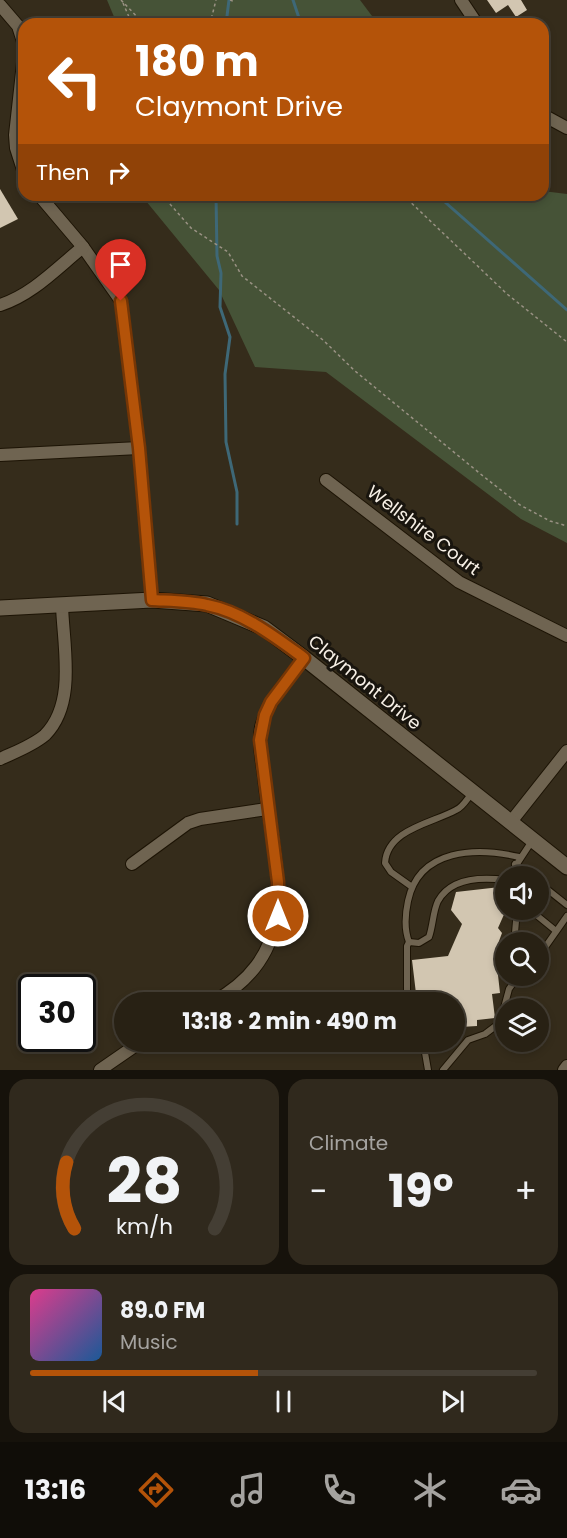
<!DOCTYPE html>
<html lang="en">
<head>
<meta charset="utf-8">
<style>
  :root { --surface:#282114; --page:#30291d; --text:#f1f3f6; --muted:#a5a3a0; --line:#443e34; --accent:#b45309 }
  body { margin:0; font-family:Poppins,sans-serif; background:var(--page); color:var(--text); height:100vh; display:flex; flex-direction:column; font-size:22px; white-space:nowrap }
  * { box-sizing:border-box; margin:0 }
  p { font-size:20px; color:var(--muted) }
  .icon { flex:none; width:33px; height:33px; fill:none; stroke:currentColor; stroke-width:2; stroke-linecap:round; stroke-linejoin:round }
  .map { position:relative; height:1070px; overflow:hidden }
  .side { display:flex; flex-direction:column; gap:9px; padding:9px; background:#16120b; flex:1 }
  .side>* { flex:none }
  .banner { position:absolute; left:18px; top:18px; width:531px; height:183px; border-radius:18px; box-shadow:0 3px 9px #0003,0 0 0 2px var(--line); background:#b45309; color:#fff; overflow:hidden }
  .tools { position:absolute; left:495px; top:866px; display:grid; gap:12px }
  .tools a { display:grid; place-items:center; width:54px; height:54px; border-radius:50%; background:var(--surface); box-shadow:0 3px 9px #0003,0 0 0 2px var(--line); font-size:30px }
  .speed { position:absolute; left:18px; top:974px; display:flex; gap:12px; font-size:30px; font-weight:700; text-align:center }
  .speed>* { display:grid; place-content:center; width:78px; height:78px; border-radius:50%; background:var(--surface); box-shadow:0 3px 9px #0003,0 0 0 2px var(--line); line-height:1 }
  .speed .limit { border:3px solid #111; border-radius:9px; background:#fff; color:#111 }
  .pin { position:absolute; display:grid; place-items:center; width:51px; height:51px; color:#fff; margin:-62px -26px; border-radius:50% 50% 50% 0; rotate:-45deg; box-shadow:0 0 6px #0007 }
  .pin .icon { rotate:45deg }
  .me { position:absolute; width:66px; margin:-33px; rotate:0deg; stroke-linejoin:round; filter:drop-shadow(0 0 4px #0008) }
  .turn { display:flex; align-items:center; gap:21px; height:126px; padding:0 18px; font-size:27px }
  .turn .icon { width:78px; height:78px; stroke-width:2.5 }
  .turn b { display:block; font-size:42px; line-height:51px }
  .then { display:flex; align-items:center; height:57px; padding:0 18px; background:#0003; gap:12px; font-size:22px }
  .big { font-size:45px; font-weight:700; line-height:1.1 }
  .side .tile { flex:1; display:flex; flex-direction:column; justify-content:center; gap:9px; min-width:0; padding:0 21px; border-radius:18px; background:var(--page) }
  .side .dial { align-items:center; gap:0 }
  .dial svg { height:156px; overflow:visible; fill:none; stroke:var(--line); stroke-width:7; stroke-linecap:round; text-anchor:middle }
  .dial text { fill:var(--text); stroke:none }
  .song { display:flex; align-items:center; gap:18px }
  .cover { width:72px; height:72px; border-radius:9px; background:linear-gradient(135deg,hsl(330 70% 55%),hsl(210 70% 35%)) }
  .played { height:6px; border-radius:3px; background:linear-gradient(90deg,var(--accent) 45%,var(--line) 45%) }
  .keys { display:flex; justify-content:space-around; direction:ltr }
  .heat { display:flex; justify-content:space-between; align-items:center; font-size:33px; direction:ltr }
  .side .tiles { flex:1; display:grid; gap:9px; grid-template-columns:1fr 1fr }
  .tile:last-child { grid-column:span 2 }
  .trip { position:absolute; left:114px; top:992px; width:351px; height:60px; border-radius:30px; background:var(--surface); box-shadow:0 3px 9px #0003,0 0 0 2px var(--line); font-weight:700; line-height:60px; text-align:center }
  .dock { display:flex; height:96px; justify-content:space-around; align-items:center; background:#100d08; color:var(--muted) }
  .dock .icon { width:42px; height:42px }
  .dock .selected { color:var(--accent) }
  .dock b { font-size:27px; color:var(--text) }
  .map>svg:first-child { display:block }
  .green { fill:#465337 }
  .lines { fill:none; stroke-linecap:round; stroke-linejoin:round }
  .stream { stroke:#3e6877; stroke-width:3 }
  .building { fill:#d2c6b1 }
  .service-casing { stroke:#1d1405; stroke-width:8 }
  .minor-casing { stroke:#1d1405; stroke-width:14 }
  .tertiary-casing { stroke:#1d1405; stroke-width:17 }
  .path { stroke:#9a9284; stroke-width:1.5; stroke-dasharray:3 3; stroke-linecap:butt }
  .service { stroke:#6f6451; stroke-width:6 }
  .minor { stroke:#6f6451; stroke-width:12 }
  .tertiary { stroke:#6f6451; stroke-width:15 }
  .route-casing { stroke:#753606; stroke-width:15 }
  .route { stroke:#b45309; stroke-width:10 }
  .labels { text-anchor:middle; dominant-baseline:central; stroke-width:6; stroke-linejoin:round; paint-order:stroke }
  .street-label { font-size:18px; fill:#f7f0e6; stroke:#19150e }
</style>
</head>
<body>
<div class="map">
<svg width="567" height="1070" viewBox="0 0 567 1070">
  <rect width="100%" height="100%" fill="#352c1b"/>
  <g class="green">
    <polygon points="107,0 360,0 378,24 117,24"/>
    <polygon points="543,191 567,194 567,543 521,519 326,372 255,367 219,290 141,195 543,195"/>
  </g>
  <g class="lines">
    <g class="stream">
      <polyline points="293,0 301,24"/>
      <polyline points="226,24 229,0"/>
      <polyline points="216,195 217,256 221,273 220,307 230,337 225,374 226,442 237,492 237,524"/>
      <polyline points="437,195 567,310"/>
    </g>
  </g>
  <g class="building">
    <polygon points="487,0 521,0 527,10 516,17 508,5 496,13"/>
    <polygon points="0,189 18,219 0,228"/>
    <polygon points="500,887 506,894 506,910 498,928 502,933 496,949 504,948 506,965 497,966 500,993 492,994 495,1018 477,1020 477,1026 461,1027 458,1003 417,1002 412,960 448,956 462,924 451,910 456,892"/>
  </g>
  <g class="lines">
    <g class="service-casing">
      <g id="service">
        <polyline points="515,864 531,876"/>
        <polyline points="509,876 532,841"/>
        <polyline points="538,882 567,905"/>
        <path d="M412 887 391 872 385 863C387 829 433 823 456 810 463 807 467 799 472 793"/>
        <polyline points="517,909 515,933 526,942"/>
        <polyline points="529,909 556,931"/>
        <path d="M409 942C404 929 405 915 408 901 419 848 477 847 519 857"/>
        <polyline points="538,952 541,953 567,916"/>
        <path d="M407 1002V946L409 942 419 943 429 937C433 926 433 911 438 901 451 877 483 877 506 880"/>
        <polyline points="423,1041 428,1070"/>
        <polyline points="443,1070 468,1040 485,1034 497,1025 501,1019 509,989 519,975"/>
      </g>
    </g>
    <g class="minor-casing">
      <g id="minor">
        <polyline points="461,0 477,24"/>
        <polyline points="0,5 18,26 24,45"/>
        <polyline points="24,54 15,135 16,148 24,173"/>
        <polyline points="543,115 567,128"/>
        <polyline points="39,195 83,247 121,301 139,448 152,600"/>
        <path d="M0 305C32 295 57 268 83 247"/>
        <polyline points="0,455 139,448"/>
        <polyline points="326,480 459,582 567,636"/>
        <path d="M0 759C15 752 32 746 45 735 77 703 63 645 62 605"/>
        <polyline points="510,823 567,751"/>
        <polyline points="132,864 188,823 200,819 267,809"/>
        <path d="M213 1002C308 949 273 865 264 777 262 761 258 743 261 727 268 701 288 679 304 658"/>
        <polyline points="100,1070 142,1041"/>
        <polyline points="564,1070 567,1066"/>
      </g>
    </g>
    <g class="tertiary-casing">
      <polyline id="tertiary" points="0,608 152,600 207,604 264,628 304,658 567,867"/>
    </g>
    <g class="path">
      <polyline points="121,0 144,24"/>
      <polyline points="230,0 235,2"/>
      <polyline points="123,3 132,24"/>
      <polyline points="210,24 216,0"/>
      <polyline points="162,195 191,228 228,252 242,276 323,340 355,371 483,476 520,505 550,521 567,526"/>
      <polyline points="403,195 507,294 567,342"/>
    </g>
    <use href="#service" class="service"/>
    <use href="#minor" class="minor"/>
    <use href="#tertiary" class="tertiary"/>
  </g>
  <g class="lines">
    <g class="route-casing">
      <path id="route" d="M121 301 139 448 152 600C170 601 190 601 207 605 243 612 275 637 304 658L271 702 265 715 260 740 278 882V916"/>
    </g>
    <use href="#route" class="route"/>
  </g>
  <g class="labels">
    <g class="street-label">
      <text transform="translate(424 530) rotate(37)">Wellshire Court</text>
      <text transform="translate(365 682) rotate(39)">Claymont Drive</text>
    </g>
  </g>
</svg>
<div class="tools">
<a><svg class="icon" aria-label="sound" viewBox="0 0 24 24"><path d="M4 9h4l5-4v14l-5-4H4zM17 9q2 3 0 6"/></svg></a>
<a><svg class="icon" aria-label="search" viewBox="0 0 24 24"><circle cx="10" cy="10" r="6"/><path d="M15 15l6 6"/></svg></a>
<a><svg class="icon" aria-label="layers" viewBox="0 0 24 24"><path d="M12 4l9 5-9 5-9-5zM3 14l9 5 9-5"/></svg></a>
</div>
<div class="speed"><div class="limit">30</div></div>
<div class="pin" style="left:121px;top:301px;background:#d93025"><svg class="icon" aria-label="arrive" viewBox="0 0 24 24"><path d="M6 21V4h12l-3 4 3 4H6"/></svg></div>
<svg class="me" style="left:278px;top:916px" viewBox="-20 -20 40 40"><circle r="17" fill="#b45309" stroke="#fff" stroke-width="3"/><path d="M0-11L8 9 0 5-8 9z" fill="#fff"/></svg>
<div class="trip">13:18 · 2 min · 490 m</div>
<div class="banner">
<div class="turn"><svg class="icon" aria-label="left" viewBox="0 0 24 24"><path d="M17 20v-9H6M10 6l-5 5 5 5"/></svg><div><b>180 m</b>Claymont Drive</div></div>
<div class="then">Then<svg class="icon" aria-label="right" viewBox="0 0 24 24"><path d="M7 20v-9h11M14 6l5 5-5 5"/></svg></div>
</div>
</div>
<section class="side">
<div class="tiles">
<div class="tile dial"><svg viewBox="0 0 100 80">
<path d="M14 69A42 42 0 1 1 86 69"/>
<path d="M14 69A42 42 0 0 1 10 35" stroke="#b45309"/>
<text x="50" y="56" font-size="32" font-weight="700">28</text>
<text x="50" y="72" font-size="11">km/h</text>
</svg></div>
<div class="tile"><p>Climate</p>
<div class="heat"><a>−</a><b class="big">19°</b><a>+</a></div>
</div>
<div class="tile">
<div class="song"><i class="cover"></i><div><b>89.0 FM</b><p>Music</p></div></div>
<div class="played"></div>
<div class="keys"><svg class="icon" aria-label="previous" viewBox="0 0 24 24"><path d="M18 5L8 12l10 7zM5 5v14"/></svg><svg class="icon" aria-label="pause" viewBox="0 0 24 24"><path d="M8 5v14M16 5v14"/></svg><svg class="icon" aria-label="next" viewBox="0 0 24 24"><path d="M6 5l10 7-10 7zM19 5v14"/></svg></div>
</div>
</div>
</section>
<nav class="dock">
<b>13:16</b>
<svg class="icon selected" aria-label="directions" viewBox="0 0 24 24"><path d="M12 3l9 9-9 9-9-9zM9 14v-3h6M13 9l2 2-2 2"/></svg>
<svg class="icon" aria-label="music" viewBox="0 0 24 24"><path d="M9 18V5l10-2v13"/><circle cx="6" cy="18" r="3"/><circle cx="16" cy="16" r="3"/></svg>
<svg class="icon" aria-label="phone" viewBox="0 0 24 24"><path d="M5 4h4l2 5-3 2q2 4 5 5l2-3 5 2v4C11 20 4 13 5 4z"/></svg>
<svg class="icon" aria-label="climate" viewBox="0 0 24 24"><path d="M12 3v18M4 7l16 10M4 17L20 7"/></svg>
<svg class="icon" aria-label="car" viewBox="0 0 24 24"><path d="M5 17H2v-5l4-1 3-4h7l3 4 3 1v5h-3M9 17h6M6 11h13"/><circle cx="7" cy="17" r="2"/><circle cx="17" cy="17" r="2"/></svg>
</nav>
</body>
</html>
